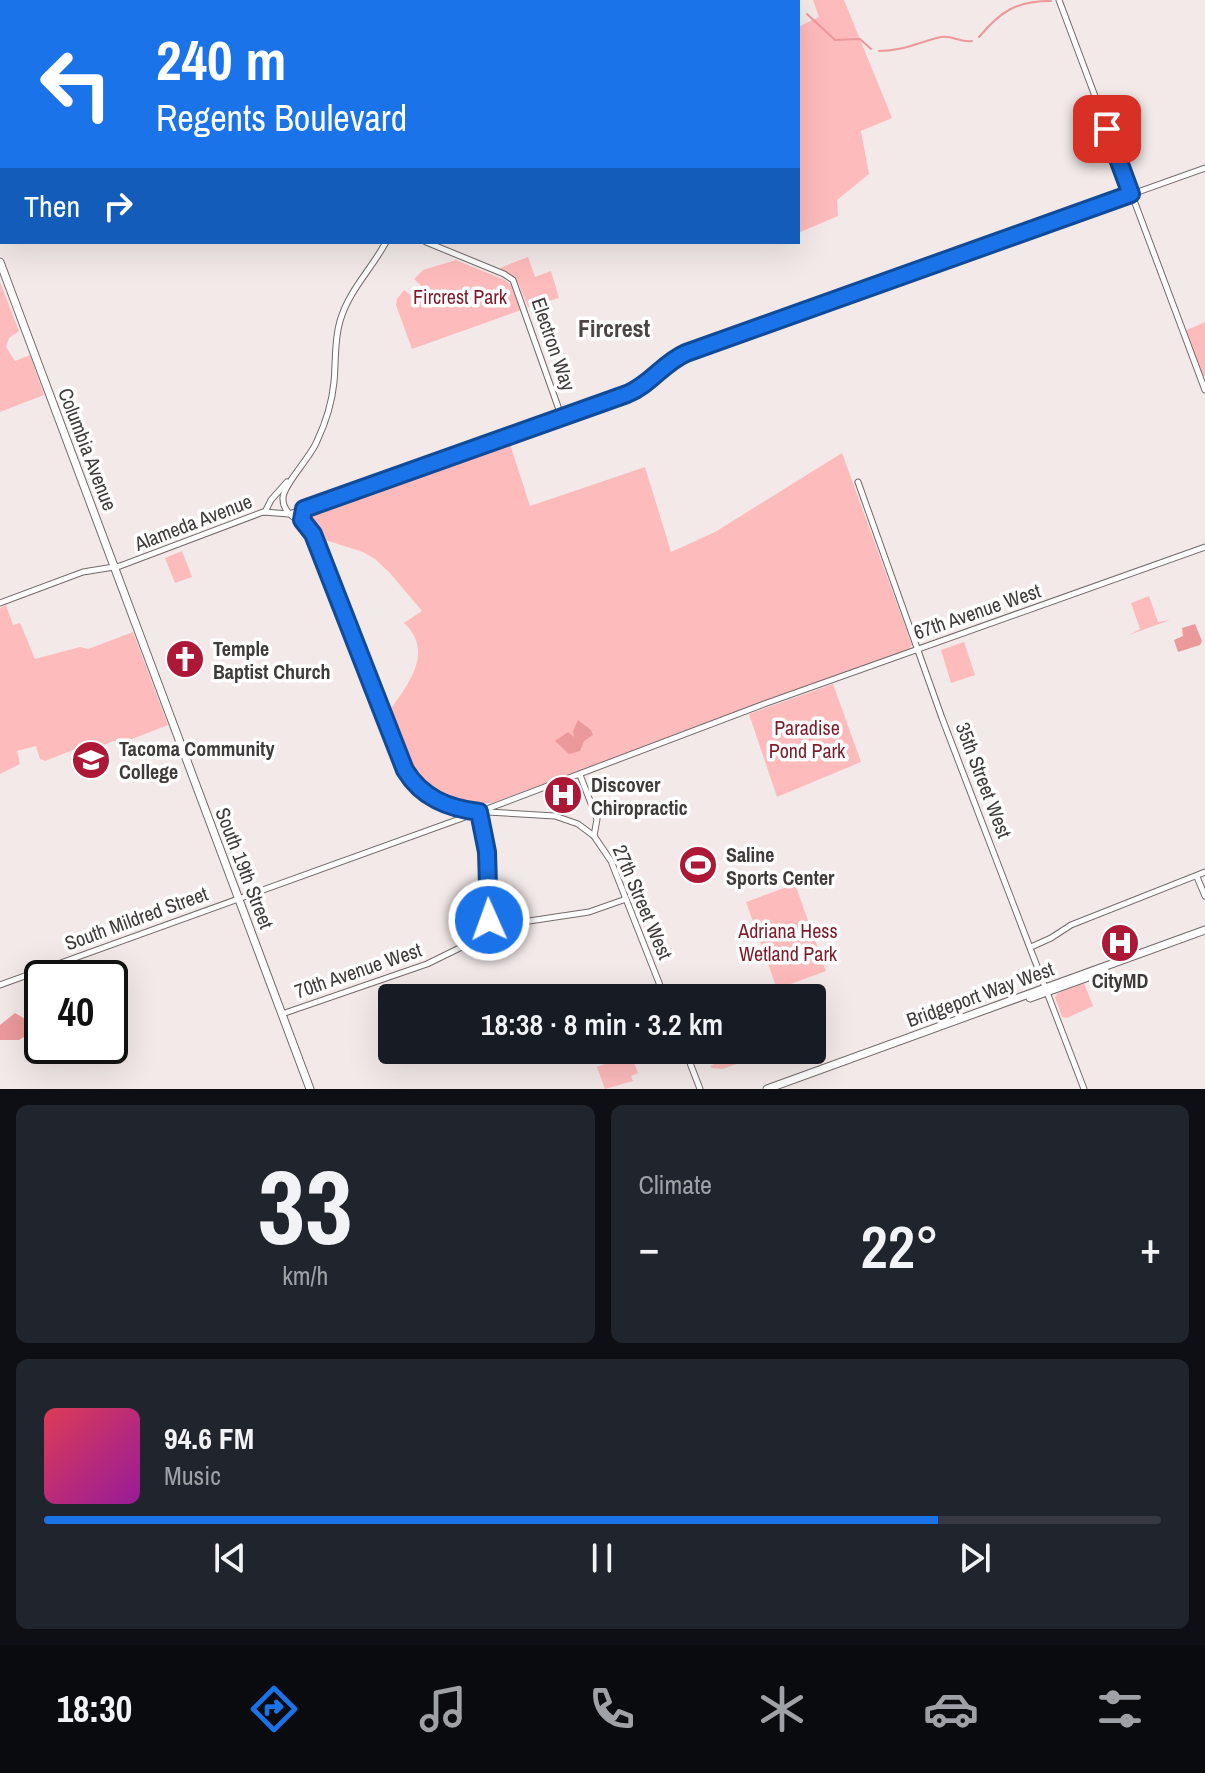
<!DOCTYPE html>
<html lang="en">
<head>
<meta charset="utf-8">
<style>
  :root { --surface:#171b24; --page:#20242c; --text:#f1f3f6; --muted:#9ea1a6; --line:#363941; --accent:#1a73e8 }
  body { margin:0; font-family:"Archivo Narrow",sans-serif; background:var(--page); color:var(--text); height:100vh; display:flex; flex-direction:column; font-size:30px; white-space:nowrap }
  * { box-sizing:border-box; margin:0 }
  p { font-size:26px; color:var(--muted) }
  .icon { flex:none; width:44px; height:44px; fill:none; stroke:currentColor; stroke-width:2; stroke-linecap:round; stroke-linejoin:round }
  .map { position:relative; height:1089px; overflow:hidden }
  .panel { display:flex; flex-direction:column; gap:16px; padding:16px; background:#0d0f14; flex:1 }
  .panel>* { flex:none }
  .top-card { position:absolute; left:0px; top:0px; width:800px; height:244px; box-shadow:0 8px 32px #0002; background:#1a73e8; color:#fff; overflow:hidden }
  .speed { position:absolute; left:24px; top:960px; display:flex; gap:16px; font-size:40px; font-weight:700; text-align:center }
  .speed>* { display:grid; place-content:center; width:104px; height:104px; border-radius:50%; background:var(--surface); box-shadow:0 8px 32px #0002; line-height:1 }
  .speed .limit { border:4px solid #111; border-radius:12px; background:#fff; color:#111 }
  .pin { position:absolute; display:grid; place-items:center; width:68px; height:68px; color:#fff; margin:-34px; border-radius:16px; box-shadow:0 4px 12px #0006 }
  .me { position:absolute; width:88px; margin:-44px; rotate:358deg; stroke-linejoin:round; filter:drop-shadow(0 0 6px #0008) }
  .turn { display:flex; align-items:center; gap:28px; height:168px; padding:0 24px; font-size:36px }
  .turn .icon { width:104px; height:104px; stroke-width:2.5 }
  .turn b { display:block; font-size:56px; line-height:68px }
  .then { display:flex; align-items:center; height:76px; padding:0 24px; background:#0003; gap:16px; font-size:30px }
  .big { font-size:60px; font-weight:600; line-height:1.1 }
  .panel .widget { flex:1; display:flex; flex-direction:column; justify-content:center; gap:12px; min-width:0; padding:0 28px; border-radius:12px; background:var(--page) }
  .panel .dial { align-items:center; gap:0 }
  .dial b { font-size:104px; line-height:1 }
  .song { display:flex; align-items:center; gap:24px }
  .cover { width:96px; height:96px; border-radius:12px; background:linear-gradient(135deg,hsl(350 70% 55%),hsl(300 70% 35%)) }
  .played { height:8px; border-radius:4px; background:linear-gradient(90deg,var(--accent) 80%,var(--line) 80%) }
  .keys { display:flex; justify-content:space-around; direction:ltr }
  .heat { display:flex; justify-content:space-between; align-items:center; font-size:44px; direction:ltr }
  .panel .tiles { flex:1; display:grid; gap:16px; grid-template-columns:1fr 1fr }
  .widget:last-child { grid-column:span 2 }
  .trip { position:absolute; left:378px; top:984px; width:448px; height:80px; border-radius:8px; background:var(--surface); box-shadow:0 8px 32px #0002; font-weight:600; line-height:80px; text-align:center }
  .menu { display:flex; height:128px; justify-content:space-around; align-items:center; background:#090b0e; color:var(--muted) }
  .menu .icon { width:56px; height:56px }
  .menu .on { color:var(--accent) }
  .menu b { font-size:36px; color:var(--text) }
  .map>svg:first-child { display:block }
  .green { fill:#febbbc }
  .water { fill:#ec999c }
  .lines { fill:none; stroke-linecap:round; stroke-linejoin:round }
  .stream { stroke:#ec999c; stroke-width:2 }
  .secondary-casing { stroke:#736a6a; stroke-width:7 }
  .primary-casing { stroke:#736a6a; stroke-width:9 }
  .highway-casing { stroke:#736a6a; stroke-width:10 }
  .secondary { stroke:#fff; stroke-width:5 }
  .primary { stroke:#fff; stroke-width:7 }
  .highway { stroke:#fff; stroke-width:8 }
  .route-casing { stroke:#114b97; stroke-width:20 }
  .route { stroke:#1a73e8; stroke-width:14 }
  .labels { text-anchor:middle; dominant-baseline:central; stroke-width:7; stroke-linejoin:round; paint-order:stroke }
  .park-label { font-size:20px; fill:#7c1d2b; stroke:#fff }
  .street-label { font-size:20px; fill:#403b3b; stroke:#fff }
  .poi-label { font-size:20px; font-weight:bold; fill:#403b3b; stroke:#fff; text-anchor:start }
  .quarter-label { font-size:24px; font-weight:bold; fill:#4d4444; stroke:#fff }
</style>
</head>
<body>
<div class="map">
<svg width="1205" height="1089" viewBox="0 0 1205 1089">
  <rect width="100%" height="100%" fill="#f3e9e9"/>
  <g class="green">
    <polygon points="813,0 844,0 892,118 861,131 869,174 837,200 838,216 798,233 798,27 819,17"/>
    <polygon points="528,257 535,277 551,271 559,298 528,307 517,280 500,268"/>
    <polygon points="456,260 505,280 511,285 521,310 412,349 396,305 397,299 404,290 413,297 418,291 423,295 426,290 414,279 423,270"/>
    <polygon points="0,282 19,331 9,338 6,347 15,361 30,355 44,395 0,412"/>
    <polygon points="1205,322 1205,376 1202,377 1185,331"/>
    <path d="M509 441 530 506 645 467 671 552 715 532 842 453 912 645 909 649 492 803C425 809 405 771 387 714 406 687 436 653 404 623L422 611 390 573 375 559 363 552 319 538 303 517 306 513Z"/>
    <polygon points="182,551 192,577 175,583 165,558"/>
    <polygon points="1149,596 1158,622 1170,620 1129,635 1140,629 1131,603"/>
    <polygon points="6,605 13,625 20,623 35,659 80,647 88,649 133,632 168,725 132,739 113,741 97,748 78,748 45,761 40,759 36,746 17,751 20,764 0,774 0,608"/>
    <polygon points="964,642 975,675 951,683 941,650"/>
    <polygon points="833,684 861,762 777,797 749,714"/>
    <polygon points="795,884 826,971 777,989 746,902"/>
    <polygon points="1084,983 1093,1006 1067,1018 1062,1017 1055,997 1058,993"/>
    <polygon points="635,1050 638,1057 633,1060 638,1073 631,1076 633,1081 605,1089 597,1067 624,1057 626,1062 632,1060 630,1052"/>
    <polygon points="734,1050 774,1050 723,1069 712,1068 710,1066 736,1055"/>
  </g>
  <g class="water">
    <polygon points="1195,624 1202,641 1200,645 1178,652 1174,640 1183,636 1182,628"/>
    <polygon points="578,720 591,730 593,735 584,741 580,751 569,754 555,741 568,732 574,737 573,731"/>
    <polygon points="33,1010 42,1017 42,1030 31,1029 31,1033 19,1040 0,1040 0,1025 15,1013 27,1020 31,1018"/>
  </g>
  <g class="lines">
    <g class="stream">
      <polyline points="807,14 835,40 860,39 871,49"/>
      <path d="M979 37C1001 11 1016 1 1051 1"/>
      <path d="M879 51C903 51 919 42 941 37 952 35 961 43 972 41"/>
    </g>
    <g class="secondary-casing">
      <g id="secondary">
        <polyline points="1059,0 1205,390"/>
        <path d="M386 242C371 270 349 290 340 321 334 341 336 362 334 382 332 403 326 422 317 441 311 457 283 485 283 498 282 516 304 521 313 534L405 770C421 797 446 808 477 812"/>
        <polyline points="426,242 504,274 513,280 562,418"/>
        <polyline points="858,482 942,718 1084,1089"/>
        <polyline points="265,512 271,500 287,482"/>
        <path d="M0 603 83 572 120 566 263 512 289 514 627 394C650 385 663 363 686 353L1205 168"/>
        <polyline points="580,775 597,819 594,836"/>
        <polyline points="479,812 487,860 488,915 494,933"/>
        <polyline points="487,812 555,816 578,824 594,836 611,861 665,998"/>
        <polyline points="1197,877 1205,896"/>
        <polyline points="1031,947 1051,938 1071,925 1205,872"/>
        <polyline points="0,985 479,812 764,704 1205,547"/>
        <polyline points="282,1014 427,964 474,941 529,921 589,912 626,899"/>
        <polyline points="685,1050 700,1089"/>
      </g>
    </g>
    <g class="primary-casing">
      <g id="primary">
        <polyline points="353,0 354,2"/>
        <polyline points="602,2 608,0"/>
        <polyline points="0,225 2,224"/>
        <polyline points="0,262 310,1089"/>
        <polyline points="1030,998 1105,971"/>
        <polyline points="767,1089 1205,930"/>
      </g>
    </g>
    <g class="highway-casing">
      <g id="highway">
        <polyline points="149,2 151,0"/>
        <polyline points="156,2 158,0"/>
        <polyline points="167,2 169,0"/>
        <polyline points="0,144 2,143"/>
        <polyline points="0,179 2,176"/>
        <polyline points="0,189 2,187"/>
      </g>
    </g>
    <use href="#secondary" class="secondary"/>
    <use href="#primary" class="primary"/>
    <use href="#highway" class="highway"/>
  </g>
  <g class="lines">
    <g class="route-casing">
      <path id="route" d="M489 920 487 852 479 812C448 808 422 798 405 770L313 534 302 520 304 509 627 394C650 385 663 363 686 353L1131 194 1107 129"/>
    </g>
    <use href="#route" class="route"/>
  </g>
  <defs>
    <g id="church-disc" transform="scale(2)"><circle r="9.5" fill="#ad1837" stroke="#fff"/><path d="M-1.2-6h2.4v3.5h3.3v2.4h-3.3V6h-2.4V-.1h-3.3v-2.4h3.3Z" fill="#fff"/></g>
    <g id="university-disc" transform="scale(2)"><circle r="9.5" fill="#ad1837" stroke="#fff"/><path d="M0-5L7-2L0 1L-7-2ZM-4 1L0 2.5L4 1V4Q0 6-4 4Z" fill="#fff"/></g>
    <g id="hospital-disc" transform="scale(2)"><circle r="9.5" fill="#ad1837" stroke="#fff"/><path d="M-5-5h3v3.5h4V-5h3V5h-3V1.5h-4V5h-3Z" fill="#fff"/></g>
    <g id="stadium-disc" transform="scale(2)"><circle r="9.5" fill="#ad1837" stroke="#fff"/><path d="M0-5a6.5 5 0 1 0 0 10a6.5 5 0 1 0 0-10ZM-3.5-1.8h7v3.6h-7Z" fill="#fff"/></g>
  </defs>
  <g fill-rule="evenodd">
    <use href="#church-disc" x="185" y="659"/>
    <use href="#university-disc" x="91" y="760"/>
    <use href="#hospital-disc" x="563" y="795"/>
    <use href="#stadium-disc" x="698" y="865"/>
    <use href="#hospital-disc" x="1120" y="943"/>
  </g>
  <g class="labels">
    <g class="park-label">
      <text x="460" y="296">Fircrest Park</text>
      <text x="807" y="727">Paradise<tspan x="807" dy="23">Pond Park</tspan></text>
      <text x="788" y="930">Adriana Hess<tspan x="788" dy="23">Wetland Park</tspan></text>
    </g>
    <g class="street-label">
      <text transform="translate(554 344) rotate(71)">Electron Way</text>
      <text transform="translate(88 449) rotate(69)">Columbia Avenue</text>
      <text transform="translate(193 522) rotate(-21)">Alameda Avenue</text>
      <text transform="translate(977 611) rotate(-19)">67th Avenue West</text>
      <text transform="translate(984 780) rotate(69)">35th Street West</text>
      <text transform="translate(245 868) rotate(69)">South 19th Street</text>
      <text transform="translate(643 902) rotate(67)">27th Street West</text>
      <text transform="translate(136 918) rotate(-20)">South Mildred Street</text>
      <text transform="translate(358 970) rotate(-19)">70th Avenue West</text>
      <text transform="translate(980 994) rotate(-20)">Bridgeport Way West</text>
    </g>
    <g class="poi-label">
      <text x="213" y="648">Temple<tspan x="213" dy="23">Baptist Church</tspan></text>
      <text x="119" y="748">Tacoma Community<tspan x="119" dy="23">College</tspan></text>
      <text x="591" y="784">Discover<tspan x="591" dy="23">Chiropractic</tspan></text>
      <text x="726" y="854">Saline<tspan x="726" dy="23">Sports Center</tspan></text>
      <text x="1120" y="980" text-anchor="middle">CityMD</text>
    </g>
    <g class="quarter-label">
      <text x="614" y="328">Fircrest</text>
    </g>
  </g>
</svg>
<div class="speed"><div class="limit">40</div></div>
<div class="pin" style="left:1107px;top:129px;background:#d93025"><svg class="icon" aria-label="arrive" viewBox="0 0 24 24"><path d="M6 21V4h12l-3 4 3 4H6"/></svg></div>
<svg class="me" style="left:489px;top:920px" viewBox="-20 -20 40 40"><circle r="17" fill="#1a73e8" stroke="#fff" stroke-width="3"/><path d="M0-11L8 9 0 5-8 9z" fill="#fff"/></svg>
<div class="trip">18:38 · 8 min · 3.2 km</div>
<div class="top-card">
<div class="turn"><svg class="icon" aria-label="left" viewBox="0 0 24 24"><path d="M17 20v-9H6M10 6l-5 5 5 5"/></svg><div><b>240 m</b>Regents Boulevard</div></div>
<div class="then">Then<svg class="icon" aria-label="right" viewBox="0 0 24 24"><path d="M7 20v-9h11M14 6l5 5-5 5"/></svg></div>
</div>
</div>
<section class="panel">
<div class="tiles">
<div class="widget dial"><b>33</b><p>km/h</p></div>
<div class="widget"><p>Climate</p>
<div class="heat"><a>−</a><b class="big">22°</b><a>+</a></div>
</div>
<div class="widget">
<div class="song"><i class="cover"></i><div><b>94.6 FM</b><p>Music</p></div></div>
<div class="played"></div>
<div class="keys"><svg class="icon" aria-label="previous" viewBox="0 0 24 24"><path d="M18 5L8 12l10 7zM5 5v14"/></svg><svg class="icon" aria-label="pause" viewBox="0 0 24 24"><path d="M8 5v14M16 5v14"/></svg><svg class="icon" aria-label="next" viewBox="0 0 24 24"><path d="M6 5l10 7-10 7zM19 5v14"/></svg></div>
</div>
</div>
</section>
<nav class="menu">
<b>18:30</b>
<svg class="icon on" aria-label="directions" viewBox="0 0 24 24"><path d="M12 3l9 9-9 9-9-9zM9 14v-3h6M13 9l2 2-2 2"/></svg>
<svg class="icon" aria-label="music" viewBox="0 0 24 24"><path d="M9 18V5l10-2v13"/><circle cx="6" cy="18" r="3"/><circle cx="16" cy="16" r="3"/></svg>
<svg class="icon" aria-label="phone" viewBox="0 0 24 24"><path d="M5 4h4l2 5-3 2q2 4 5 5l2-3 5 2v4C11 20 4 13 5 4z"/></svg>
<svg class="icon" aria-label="climate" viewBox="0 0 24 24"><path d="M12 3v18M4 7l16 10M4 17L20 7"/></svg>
<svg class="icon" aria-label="car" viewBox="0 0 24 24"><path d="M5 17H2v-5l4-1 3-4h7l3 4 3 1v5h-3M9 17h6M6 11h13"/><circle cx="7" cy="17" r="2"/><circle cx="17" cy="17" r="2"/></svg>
<svg class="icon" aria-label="filters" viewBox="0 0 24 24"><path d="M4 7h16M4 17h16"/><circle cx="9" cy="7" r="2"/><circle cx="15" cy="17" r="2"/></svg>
</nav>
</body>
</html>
